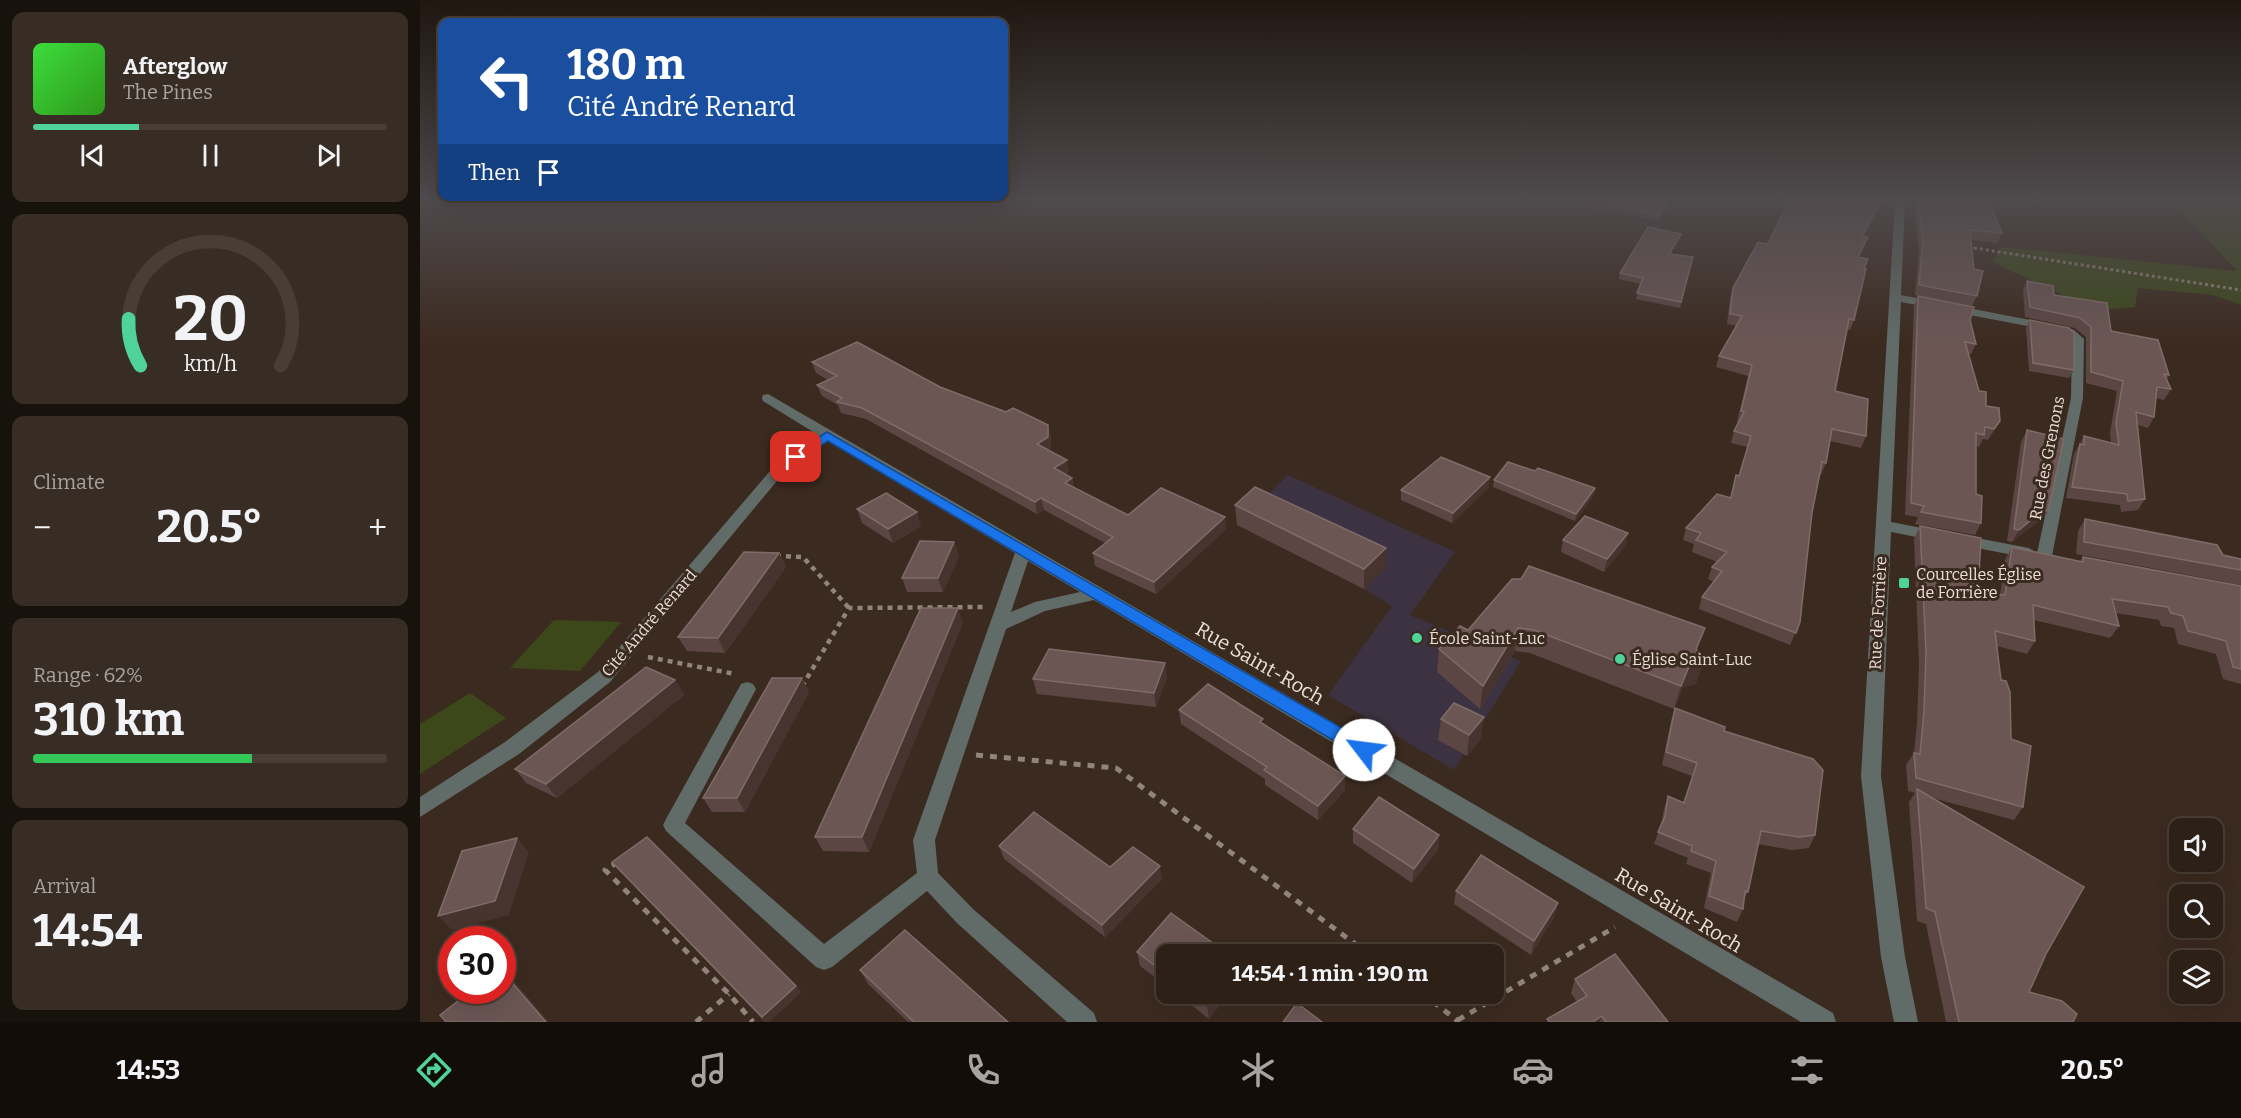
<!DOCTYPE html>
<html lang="en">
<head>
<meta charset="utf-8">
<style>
  :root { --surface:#2c2017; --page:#382d24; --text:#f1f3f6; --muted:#a6a3a1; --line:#483e36; --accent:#50d398 }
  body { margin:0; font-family:Bitter,serif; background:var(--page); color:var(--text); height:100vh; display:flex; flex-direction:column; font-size:22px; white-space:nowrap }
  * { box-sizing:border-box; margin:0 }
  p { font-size:20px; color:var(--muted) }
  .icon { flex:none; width:33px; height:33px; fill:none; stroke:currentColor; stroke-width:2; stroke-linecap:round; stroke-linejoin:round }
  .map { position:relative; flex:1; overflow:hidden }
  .sheet { display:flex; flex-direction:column; gap:12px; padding:12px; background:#18120d; width:420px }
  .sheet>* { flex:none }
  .top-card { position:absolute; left:18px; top:18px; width:570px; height:183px; border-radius:12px; box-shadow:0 6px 24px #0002,0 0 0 2px var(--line); background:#1a4fa0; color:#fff; overflow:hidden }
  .tools { position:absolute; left:1749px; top:818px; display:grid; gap:12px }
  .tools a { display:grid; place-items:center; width:54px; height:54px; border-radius:12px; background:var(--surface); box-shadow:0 6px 24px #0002,0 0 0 2px var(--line); font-size:30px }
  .speed { position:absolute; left:18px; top:926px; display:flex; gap:12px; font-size:30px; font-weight:700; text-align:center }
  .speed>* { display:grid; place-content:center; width:78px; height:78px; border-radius:50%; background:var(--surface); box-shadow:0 6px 24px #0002,0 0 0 2px var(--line); line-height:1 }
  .speed .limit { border:9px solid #d22; background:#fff; color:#111 }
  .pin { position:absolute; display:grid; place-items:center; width:51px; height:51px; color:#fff; margin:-26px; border-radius:12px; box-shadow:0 3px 9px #0006 }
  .me { position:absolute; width:66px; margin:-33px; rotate:300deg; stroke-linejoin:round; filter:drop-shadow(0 0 4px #0008) }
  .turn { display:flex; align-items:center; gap:21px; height:126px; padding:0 30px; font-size:27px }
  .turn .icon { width:78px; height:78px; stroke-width:2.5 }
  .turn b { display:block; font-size:42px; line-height:51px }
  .then { display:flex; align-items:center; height:57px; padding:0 30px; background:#0003; gap:12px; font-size:22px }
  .big { font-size:45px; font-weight:700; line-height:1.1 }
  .sheet .tile { flex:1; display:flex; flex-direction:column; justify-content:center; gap:9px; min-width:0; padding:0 21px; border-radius:12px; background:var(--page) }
  .sheet .dial { align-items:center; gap:0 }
  .dial svg { height:156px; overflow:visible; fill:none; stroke:var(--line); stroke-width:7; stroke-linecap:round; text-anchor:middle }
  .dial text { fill:var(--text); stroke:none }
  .song { display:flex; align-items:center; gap:18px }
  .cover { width:72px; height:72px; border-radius:9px; background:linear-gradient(135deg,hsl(120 70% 55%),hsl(110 70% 35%)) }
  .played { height:6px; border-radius:3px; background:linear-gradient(90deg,var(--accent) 30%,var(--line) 30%) }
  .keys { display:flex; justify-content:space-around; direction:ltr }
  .heat { display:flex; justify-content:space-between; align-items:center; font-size:33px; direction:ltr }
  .charge { height:9px; border-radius:4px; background:linear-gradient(90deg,#34c759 62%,var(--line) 0) }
  .trip { position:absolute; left:736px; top:944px; width:348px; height:60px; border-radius:12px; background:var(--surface); box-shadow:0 6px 24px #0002,0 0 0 2px var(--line); font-weight:700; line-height:60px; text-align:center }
  .tabs { display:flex; height:96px; justify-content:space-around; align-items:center; background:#120d09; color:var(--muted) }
  .tabs .icon { width:42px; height:42px }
  .tabs .active { color:var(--accent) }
  .tabs b { font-size:27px; color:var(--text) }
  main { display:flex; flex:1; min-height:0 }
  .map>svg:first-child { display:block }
  .education { fill:#3c3241 }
  .green { fill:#3c481a }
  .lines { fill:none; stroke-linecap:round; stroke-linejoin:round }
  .path-far2 { stroke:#92847b; stroke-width:3; stroke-dasharray:3 3; stroke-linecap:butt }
  .path-far1 { stroke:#92847b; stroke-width:4.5; stroke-dasharray:5 5; stroke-linecap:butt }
  .path { stroke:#92847b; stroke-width:5; stroke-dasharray:7 7; stroke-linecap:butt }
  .minor { fill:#616c68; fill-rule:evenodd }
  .wall { fill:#5c4644 }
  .shaded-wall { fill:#48342f }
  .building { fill:#6b5654; stroke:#7f6c69; stroke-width:1.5 }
  .route { fill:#1a73e8; stroke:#114b97; stroke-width:1.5 }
  .poi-dot { fill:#50d398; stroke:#3b2a1f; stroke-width:2 }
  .labels { text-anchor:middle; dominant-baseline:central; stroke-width:6; stroke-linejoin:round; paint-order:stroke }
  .street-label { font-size:16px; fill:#ebe0d8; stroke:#3b2a1f }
  .poi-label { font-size:16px; fill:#ebe0d8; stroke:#3b2a1f; text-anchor:start }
  .near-street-label { font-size:20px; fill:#ebe0d8; stroke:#3b2a1f }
</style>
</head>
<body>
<main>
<section class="sheet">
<div class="tile">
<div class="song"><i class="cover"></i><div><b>Afterglow</b><p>The Pines</p></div></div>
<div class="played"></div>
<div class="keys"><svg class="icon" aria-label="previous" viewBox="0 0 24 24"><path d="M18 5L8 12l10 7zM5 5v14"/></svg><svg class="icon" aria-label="pause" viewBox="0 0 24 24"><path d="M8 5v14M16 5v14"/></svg><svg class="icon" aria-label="next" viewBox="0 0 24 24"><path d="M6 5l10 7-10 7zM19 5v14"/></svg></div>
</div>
<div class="tile dial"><svg viewBox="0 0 100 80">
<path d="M14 69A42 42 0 1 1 86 69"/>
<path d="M14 69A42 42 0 0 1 8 45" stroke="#50d398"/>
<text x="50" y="56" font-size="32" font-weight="700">20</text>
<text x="50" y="72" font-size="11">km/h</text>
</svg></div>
<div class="tile"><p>Climate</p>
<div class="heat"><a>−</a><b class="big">20.5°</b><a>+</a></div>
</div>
<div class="tile"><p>Range · 62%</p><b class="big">310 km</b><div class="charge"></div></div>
<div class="tile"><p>Arrival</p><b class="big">14:54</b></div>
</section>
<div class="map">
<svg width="1821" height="1022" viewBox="0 0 1821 1022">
  <rect width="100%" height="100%" fill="#3b2a1f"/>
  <polygon class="education" points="868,475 1035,552 990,615 1101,661 1034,770 908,695 972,606 944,589 836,507"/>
  <g class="green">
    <polygon points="1747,201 1821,202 1821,305 1793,295 1718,288 1715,307 1675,310 1572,262 1582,247 1817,271 1759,209"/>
    <polygon points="134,620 201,622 160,671 90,668"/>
    <polygon points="50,693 86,718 0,774 0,724"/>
  </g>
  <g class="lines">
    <polyline class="path-far2" points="1548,247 1821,290"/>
    <g class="path-far1">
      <polyline points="356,556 383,557 429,608"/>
      <polyline points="228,657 315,674"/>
      <polyline points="380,683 384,683 429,608 564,607"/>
    </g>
    <g class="path">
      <polyline points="556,755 696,768 949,954"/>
      <polyline points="198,862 185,870 309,994 333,1022"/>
      <polyline points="1002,993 1039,1022"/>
      <polyline points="1038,1020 1195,927"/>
      <polyline points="276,1022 309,994"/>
    </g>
    <g class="minor">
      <polygon points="1475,201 1485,201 1481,295 1636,325 1654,330 1664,339 1663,398 1632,556 1630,560 1618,560 1617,553 1609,558 1541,545 1536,544 1533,540 1536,536 1541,535 1609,548 1617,553 1651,398 1652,340 1646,334 1634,331 1481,302 1471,522 1517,531 1525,536 1517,541 1471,532 1461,776 1485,957 1498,1022 1474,1022 1461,957 1441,776"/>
      <path d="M348 394 1413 1013 1416 1022H1381L674 600 625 611 586 629 515 840 518 873 553 909 674 1013 677 1022H647L537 923 507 891 412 967 404 970 396 967 246 831 243 825 246 819 321 684 327 682 333 684 336 689 265 823 404 944 497 873 493 840 595 553 407 441 366 470 190 682 99 754 0 817V797L85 742 178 672 356 464 398 435 343 401 342 398 343 395ZM608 561 660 592 615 602 591 612Z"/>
    </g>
  </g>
  <g class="wall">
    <polygon points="1172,201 1253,201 1238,220 1171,207"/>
    <polygon points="1463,201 1444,236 1448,237 1439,257 1448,259 1445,268 1434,320 1430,330 1427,330 1415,391 1446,436 1441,448 1410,441 1406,463 1401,475 1400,475 1392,513 1380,622 1370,645 1279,609 1282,597 1294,582 1288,579 1292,567 1297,562 1272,552 1274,544 1263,540 1266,528 1310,497 1316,475 1319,476 1327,447 1311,443 1314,431 1319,422 1317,422 1328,376 1296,367 1299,356 1317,326 1307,324 1310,298 1313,288 1347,244"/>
    <polygon points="1496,201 1569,201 1582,233 1578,243 1551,240 1557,296 1552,306 1495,295 1499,251 1495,212"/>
    <polygon points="1260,239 1251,254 1273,257 1260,308 1216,299 1221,284 1199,279 1200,273"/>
    <polygon points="1607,281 1634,295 1691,331 1749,375 1747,380 1751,389 1744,400 1736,398 1734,417 1728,428 1718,425 1725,499 1718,510 1701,512 1700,505 1646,498 1654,454 1664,436 1691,443 1690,433 1697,391 1666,383 1666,337 1655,328 1605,317 1603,290"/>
    <polygon points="1498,296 1550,320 1556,344 1551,354 1548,354 1559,391 1566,406 1579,408 1574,432 1568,440 1563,439 1559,447 1556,446 1556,494 1561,523 1555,535 1495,524 1498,517 1485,515 1494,307"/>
    <polygon points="1610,320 1654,370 1649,378 1609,371 1606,328"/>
    <polygon points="392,362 520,387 586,412 628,425 631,437 631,448 628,450 649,471 645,474 652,478 654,487 708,515 806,529 736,594 675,566 673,553 685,543 624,510 617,514 446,419 421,413 418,405 402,396 397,385 408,380 396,373"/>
    <polygon points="1607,430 1628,511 1621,523 1617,522 1592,542 1587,541 1601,442"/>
    <polygon points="1115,471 1175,488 1174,495 1155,521 1073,487 1074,480"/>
    <polygon points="1069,487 1032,523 981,500 981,490"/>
    <polygon points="815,505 965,569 944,589 817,525"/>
    <polygon points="437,509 501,526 473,543 442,523"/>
    <polygon points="1665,519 1803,555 1821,559 1821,585 1656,554 1658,531"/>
    <polygon points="1500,526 1558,593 1580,595 1585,560 1592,547 1660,561 1663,557 1821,586 1821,684 1803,679 1796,654 1758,644 1754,628 1741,626 1739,620 1696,613 1699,626 1690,638 1614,620 1615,641 1607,654 1577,646 1581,680 1603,807 1594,820 1509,797 1626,954 1609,992 1653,1022 1526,1022 1506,924 1497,921 1489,802 1495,793 1488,791 1486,765 1494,753 1497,723 1499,665 1494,539"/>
    <polygon points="1208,533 1205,546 1184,572 1141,552 1143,540"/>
    <polygon points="534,542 539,556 523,592 487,592 482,578"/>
    <polygon points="359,553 366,567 305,653 267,651 258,637"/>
    <polygon points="1092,579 1277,651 1276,684 1263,687 1254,709 1110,653 1095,651 1060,709 1017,672 1019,649 1048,630"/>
    <polygon points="543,622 449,852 403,851 395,837"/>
    <polygon points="747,677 736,707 617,694 613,679"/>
    <polygon points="255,680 264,695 137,798 106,783 95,769"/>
    <polygon points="389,692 325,812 292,812 283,798"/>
    <polygon points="1255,708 1304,731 1395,835 1389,848 1372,850 1338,844 1328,892 1324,900 1323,909 1317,922 1284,908 1291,873 1266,864 1268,858 1234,844 1241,825 1244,809 1248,796 1263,802 1272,776 1242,765 1251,721"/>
    <polygon points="759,710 843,724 925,776 925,790 898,820 845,785 845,779 761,724"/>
    <polygon points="1021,719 1061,738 1047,756 1018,740"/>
    <polygon points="933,829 1019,835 1018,850 992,883 933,843"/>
    <polygon points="579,846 690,867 742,879 685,937 584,859"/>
    <polygon points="192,862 376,986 381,992 349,1022 345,1022 198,869"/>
    <polygon points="1036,891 1138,903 1134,917 1111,955 1034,904"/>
    <polygon points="717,952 747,954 747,986 720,966"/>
    <polygon points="440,970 588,1022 488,1022 448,984"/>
    <polygon points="1155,979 1248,1022 1127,1022 1127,1019 1157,1002 1151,993"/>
    <polygon points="756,993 809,993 789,1019"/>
  </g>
  <g class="shaded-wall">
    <polygon points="1250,201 1253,201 1238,220 1239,215"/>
    <polygon points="1461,201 1463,201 1439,245 1442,236"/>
    <polygon points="1261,234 1260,239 1248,259 1249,254"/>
    <polygon points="1448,237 1445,246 1434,267 1438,257"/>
    <polygon points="1580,421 1574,432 1568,440 1574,429"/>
    <polygon points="628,425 631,437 631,448 619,455 617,444"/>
    <polygon points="647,460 649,471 636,480 634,468"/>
    <polygon points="1070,477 1069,487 1032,523 1033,513"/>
    <polygon points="652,478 654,490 645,483"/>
    <polygon points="1175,488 1174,495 1155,521 1156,514"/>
    <polygon points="621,498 624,510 617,514 615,502"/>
    <polygon points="1623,510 1617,522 1592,542 1599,530"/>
    <polygon points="497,512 501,526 473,543 468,529"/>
    <polygon points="805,517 806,529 736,594 734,582"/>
    <polygon points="1208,533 1205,546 1184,572 1187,559"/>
    <polygon points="534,542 539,556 523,592 518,578"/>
    <polygon points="966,548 965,569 944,589 944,569"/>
    <polygon points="359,553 366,567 305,653 298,638"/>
    <polygon points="538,608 543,622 449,852 442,837"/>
    <polygon points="1098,628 1095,651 1060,709 1063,686"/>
    <polygon points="1285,628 1277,651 1284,661 1276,684 1263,687 1254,709 1261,686"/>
    <polygon points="745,663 747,677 736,707 734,693"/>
    <polygon points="382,678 389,692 325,812 317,798"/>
    <polygon points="255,680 264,695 137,798 126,784"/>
    <polygon points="1064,717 1061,738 1047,756 1049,735"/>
    <polygon points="925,776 925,790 898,820 898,806"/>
    <polygon points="1019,835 1018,850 992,883 994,869"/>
    <polygon points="97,838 109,852 89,915 32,930 18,916"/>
    <polygon points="740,866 742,879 685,937 682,925"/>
    <polygon points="1138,903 1134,917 1111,955 1114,941"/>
    <polygon points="82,971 95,982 129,1022 126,1022"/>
    <polygon points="376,986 381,992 349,1022 345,1022 342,1017"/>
    <polygon points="796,993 809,993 789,1019 787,1005"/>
    <polygon points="1182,1016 1180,1022 1173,1022"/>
  </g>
  <g class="building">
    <polygon points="1173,201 1250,201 1239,215"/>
    <polygon points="1368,201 1461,201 1442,236 1448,237 1438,257 1448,259 1444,268 1446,269 1434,320 1429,319 1415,391 1448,399 1446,436 1412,429 1406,463 1402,462 1392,513 1380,622 1376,633 1282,597 1302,571 1292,567 1307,552 1276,540 1281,533 1266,528 1297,494 1311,498 1316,475 1319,476 1331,436 1314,431 1324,412 1321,411 1332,365 1299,356 1322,316 1310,314 1313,288 1338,242 1347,244 1350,240"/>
    <polygon points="1498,201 1569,201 1582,233 1550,230 1554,269 1563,271 1557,296 1499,285 1503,241"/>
    <polygon points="1228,227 1261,234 1249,254 1273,257 1261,302 1217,293 1223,278 1200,273"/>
    <polygon points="1607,281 1633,286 1634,295 1687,303 1691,331 1738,340 1749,375 1744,374 1751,389 1737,387 1734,417 1716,412 1725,499 1708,501 1707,494 1652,487 1660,444 1664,445 1664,436 1699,445 1696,423 1703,381 1671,372 1671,327 1660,318 1610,307"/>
    <polygon points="1498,296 1554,307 1550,320 1556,344 1545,342 1559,391 1566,392 1566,406 1579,408 1580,421 1574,429 1565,427 1564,435 1556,433 1556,494 1562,496 1561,523 1501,512 1504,506 1491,503"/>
    <polygon points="1610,320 1649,328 1654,333 1654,370 1613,363"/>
    <polygon points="437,342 520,387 586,412 593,408 628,425 628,437 617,444 647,460 634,468 652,478 645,483 708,515 741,488 805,517 734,582 673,553 693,537 621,498 615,502 442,408 417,402 422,398 397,385 417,376 392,362"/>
    <polygon points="1607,430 1644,439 1628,511 1623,510 1599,530 1594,529"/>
    <polygon points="1021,457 1070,477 1033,513 981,490"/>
    <polygon points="1088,462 1115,471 1118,468 1175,488 1156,514 1074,480"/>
    <polygon points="835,487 966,548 944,569 815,505"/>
    <polygon points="466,493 497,512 468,529 437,509"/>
    <polygon points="1165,516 1208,533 1187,559 1143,540"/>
    <polygon points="1665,519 1797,545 1803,555 1821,559 1821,570 1664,542"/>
    <polygon points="1500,526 1561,538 1558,593 1585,595 1592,547 1663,562 1663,557 1821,586 1821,669 1813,667 1806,641 1768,631 1763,616 1751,613 1748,607 1692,599 1699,626 1613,605 1615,641 1575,631 1581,680 1586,681 1590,692 1591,739 1611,746 1603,807 1496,778 1494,753 1500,754 1504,711 1506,652"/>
    <polygon points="500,541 534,542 518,578 482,578"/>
    <polygon points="324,552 359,553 298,638 258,637"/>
    <polygon points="1109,566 1285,628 1276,649 1284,661 1270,664 1261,686 1114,630 1098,628 1063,686 1019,649 1040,626 1048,630 1092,579 1101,579"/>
    <polygon points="501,608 538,608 442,837 395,837"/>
    <polygon points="629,649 745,663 734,693 613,679"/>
    <polygon points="226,667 255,680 126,784 95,769"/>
    <polygon points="352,678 382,678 317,798 283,798"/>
    <polygon points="788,684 843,719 840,722 925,776 898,806 844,770 847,767 759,710"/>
    <polygon points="1034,703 1064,717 1049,735 1021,719"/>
    <polygon points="1255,708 1305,727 1304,731 1393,759 1403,770 1395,835 1379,837 1341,831 1328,892 1325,891 1323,909 1289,896 1296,861 1271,851 1272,846 1238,832 1245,816 1248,796 1264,803 1277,763 1246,752"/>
    <polygon points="1497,789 1664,887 1626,954 1609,992 1642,1001 1657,1014 1653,1022 1539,1022 1515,912 1506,908"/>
    <polygon points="959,797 1019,835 994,869 933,829"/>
    <polygon points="614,812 690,867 713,847 740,866 682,925 579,846"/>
    <polygon points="227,837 376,986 342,1017 192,862"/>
    <polygon points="97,838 75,901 18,916 42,851"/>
    <polygon points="1061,855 1138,903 1114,941 1036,891"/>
    <polygon points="751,913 808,954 747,954 747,975 717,952"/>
    <polygon points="485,930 588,1022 494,1022 440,970"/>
    <polygon points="1195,954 1248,1022 1186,1022 1182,1016 1173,1022 1130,1022 1127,1019 1167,996 1155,979"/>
    <polygon points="82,971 126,1022 26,1022 20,1015 52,990 82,990"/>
    <polygon points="771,993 796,993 787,1005"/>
    <polygon points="877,1003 902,1022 863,1022"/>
  </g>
  <linearGradient id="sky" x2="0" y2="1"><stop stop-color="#201711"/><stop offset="0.58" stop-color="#4f4a4d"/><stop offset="1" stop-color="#4f4a4d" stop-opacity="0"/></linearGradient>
  <rect width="1821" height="344" fill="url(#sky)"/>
  <polygon class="route" points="407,432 951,745 953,750 951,755 944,757 938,755 408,441 381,459 372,459 370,457 372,454"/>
  <g class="poi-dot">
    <rect x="1478" y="577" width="12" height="12" rx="3"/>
    <circle cx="997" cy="638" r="6"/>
    <circle cx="1200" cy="659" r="6"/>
  </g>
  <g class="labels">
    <g class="street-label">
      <text transform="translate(1627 458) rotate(-79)">Rue des Grenons</text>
      <text transform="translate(1458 613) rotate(-87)">Rue de Forrière</text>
      <text transform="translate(229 623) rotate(-49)">Cité André Renard</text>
    </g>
    <g class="poi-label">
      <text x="1496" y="574">Courcelles Église<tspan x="1496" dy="18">de Forrière</tspan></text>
      <text x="1009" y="638">École Saint-Luc</text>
      <text x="1212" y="659">Église Saint-Luc</text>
    </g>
    <g class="near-street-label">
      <text transform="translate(840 663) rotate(30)">Rue Saint-Roch</text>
      <text transform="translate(1259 910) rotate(31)">Rue Saint-Roch</text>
    </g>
  </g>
</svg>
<div class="tools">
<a><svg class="icon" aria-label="sound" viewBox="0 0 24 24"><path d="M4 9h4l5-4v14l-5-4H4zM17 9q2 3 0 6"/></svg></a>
<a><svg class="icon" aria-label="search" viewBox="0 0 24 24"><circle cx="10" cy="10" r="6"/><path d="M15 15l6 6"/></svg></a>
<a><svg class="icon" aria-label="layers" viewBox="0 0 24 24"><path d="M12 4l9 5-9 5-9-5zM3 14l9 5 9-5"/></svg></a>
</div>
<div class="speed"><div class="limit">30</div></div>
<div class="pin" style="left:376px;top:457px;background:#d93025"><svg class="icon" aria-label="arrive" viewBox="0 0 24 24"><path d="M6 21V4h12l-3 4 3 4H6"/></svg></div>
<svg class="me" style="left:944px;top:750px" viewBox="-20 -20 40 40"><circle r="19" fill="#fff"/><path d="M0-13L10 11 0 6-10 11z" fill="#1a73e8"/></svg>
<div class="trip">14:54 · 1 min · 190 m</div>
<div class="top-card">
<div class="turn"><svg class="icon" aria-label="left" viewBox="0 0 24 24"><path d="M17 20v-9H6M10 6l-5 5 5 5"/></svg><div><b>180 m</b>Cité André Renard</div></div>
<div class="then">Then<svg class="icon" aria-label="arrive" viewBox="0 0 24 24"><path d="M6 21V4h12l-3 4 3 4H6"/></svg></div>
</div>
</div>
</main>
<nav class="tabs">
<b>14:53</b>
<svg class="icon active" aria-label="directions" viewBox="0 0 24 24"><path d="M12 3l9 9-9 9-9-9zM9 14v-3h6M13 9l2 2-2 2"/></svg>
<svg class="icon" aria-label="music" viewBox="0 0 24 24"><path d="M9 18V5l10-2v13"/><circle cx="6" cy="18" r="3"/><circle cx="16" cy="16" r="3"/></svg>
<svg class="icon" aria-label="phone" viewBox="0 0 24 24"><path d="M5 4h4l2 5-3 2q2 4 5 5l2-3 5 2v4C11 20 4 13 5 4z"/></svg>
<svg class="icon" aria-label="climate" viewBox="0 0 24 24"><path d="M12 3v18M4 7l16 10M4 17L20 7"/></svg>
<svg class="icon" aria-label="car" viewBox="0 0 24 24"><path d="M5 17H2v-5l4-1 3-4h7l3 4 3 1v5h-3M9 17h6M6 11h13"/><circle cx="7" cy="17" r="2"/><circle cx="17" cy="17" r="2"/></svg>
<svg class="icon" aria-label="filters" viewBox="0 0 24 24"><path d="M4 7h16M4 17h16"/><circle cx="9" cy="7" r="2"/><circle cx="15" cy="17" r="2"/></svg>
<b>20.5°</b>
</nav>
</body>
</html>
